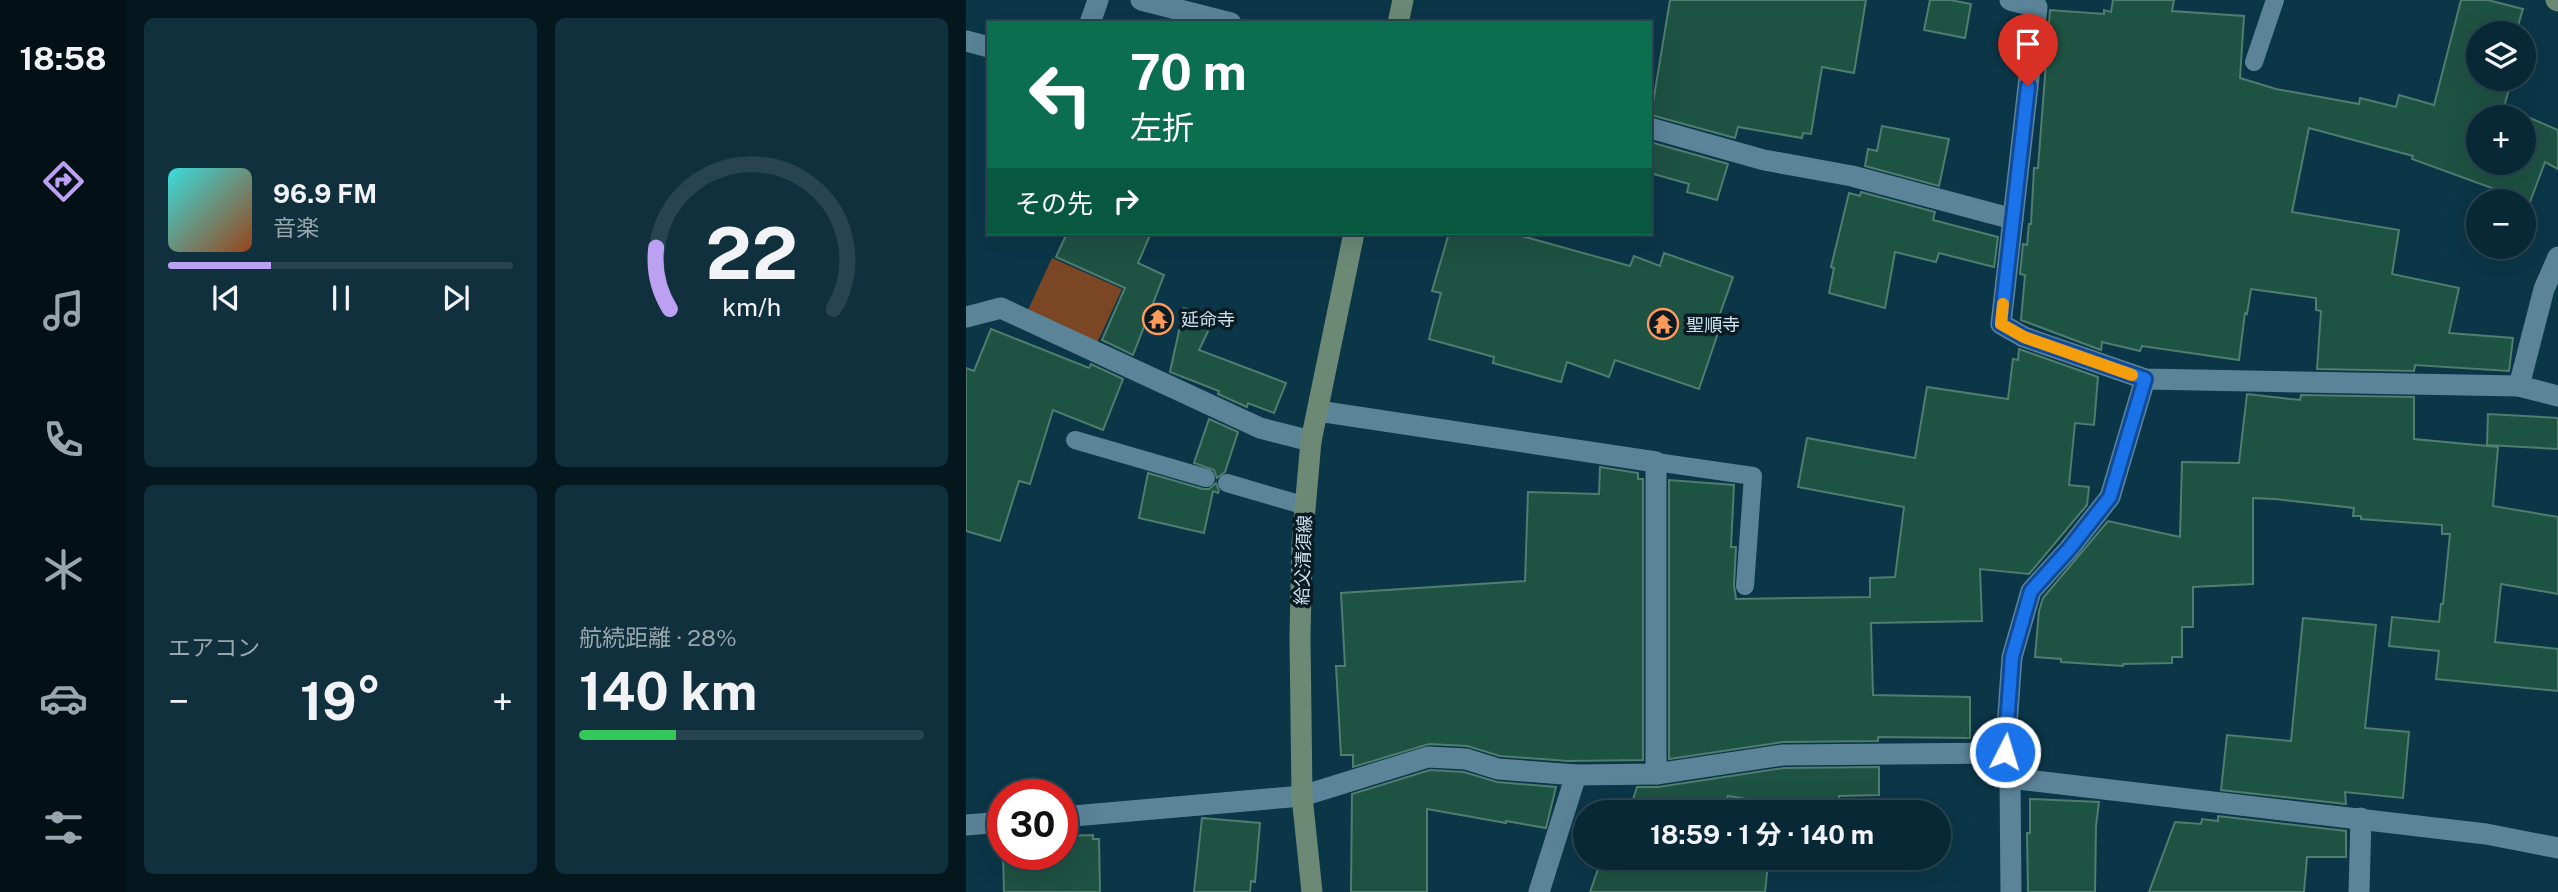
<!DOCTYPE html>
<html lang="ja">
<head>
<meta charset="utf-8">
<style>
  :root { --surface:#082836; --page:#11303e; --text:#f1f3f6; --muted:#98a6ad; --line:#294451; --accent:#bca0f2 }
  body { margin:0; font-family:"Public Sans","Noto Sans JP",sans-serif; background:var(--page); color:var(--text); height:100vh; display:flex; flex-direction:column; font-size:26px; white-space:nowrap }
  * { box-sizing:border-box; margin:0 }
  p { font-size:23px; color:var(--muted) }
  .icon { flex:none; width:38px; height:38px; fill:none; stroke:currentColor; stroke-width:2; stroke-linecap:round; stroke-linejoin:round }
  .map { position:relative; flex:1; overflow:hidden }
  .drawer { display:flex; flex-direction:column; gap:18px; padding:18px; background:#04161e; width:840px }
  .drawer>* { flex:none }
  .guide { position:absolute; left:21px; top:21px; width:665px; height:214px; border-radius:0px; box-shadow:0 7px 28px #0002,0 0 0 2px var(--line); background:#0b6e4f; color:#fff; overflow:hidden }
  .controls { position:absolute; left:1500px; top:21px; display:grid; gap:14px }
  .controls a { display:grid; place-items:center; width:70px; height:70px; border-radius:50%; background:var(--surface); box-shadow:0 7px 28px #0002,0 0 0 2px var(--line); font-size:35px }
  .speed { position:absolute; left:21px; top:779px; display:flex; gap:14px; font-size:35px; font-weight:700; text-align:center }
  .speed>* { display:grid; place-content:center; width:91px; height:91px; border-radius:50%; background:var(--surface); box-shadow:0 7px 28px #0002,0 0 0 2px var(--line); line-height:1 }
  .speed .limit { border:10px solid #d22; background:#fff; color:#111 }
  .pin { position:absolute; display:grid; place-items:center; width:60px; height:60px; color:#fff; margin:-72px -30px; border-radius:50% 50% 50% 0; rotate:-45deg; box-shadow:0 0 7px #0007 }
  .pin .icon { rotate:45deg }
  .me { position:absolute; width:77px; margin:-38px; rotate:5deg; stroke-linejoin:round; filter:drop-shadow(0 0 5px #0008) }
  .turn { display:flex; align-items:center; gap:24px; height:147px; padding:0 28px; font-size:32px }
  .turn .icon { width:91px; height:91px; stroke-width:2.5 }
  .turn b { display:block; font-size:49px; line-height:60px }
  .then { display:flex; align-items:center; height:66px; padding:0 28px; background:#0003; gap:14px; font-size:26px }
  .big { font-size:52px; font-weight:700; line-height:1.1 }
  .drawer .card { flex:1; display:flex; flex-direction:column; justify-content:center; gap:10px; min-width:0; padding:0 24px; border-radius:10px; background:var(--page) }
  .drawer .dial { align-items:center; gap:0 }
  .dial svg { height:182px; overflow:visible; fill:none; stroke:var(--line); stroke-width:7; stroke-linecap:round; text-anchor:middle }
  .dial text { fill:var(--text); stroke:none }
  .song { display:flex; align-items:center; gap:21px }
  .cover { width:84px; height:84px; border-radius:10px; background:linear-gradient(135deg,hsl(180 70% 55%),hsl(20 70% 35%)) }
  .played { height:7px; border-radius:4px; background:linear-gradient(90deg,var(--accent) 30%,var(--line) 30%) }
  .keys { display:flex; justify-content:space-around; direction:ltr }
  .heat { display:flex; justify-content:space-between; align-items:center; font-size:38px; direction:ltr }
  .charge { height:10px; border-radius:5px; background:linear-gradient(90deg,#34c759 28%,var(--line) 0) }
  .drawer .tiles { flex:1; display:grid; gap:18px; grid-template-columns:repeat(2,1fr) }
  .trip { position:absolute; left:607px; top:800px; width:378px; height:70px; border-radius:35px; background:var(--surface); box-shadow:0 7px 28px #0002,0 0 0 2px var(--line); font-weight:700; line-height:70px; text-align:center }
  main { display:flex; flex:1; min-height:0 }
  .menu { display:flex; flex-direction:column; width:126px; justify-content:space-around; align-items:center; background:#031016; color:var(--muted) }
  .menu .icon { width:49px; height:49px }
  .menu .current { color:var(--accent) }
  .menu b { font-size:32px; color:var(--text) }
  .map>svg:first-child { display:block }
  .green { fill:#7b4624 }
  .building { fill:#1e5243; stroke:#4f7d6e; stroke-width:2; fill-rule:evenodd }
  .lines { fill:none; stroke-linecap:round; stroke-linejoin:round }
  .service { stroke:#5b8499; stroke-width:18 }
  .minor { stroke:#5b8499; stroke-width:21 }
  .secondary { stroke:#6c8976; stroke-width:21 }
  .route-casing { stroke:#114b97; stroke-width:18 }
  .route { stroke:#1a73e8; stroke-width:12 }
  .slow { stroke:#f59e0b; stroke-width:12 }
  .labels { text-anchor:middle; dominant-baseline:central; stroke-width:7; stroke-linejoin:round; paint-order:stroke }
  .poi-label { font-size:18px; fill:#cee3ef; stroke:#0a1b24; text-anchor:start }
  .street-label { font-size:18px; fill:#cee3ef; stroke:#0a1b24 }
</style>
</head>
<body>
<main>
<nav class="menu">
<b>18:58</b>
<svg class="icon current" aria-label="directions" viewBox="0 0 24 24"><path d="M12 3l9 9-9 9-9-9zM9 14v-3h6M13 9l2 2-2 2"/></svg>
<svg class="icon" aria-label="music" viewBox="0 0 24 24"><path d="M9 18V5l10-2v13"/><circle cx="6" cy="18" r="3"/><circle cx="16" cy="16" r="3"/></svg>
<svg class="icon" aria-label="phone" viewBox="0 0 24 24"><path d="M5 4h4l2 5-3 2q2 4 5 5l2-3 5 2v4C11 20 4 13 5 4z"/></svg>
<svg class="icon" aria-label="climate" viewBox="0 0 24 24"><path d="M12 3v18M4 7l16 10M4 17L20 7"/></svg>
<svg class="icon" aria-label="car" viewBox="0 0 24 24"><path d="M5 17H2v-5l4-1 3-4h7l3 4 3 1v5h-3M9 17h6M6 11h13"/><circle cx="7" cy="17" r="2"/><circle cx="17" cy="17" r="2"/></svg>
<svg class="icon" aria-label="filters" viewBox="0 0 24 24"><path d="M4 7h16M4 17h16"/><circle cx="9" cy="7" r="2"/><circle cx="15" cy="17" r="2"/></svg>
</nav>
<section class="drawer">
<div class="tiles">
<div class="card">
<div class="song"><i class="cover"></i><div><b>96.9 FM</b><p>音楽</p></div></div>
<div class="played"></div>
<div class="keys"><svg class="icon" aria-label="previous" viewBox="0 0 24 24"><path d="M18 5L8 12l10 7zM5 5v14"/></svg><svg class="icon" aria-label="pause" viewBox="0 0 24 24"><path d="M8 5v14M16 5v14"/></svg><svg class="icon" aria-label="next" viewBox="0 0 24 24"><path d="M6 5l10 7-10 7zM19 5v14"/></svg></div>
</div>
<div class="card dial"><svg viewBox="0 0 100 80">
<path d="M14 69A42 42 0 1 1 86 69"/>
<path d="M14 69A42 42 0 0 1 8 42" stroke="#bca0f2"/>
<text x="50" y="56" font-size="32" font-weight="700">22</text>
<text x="50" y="72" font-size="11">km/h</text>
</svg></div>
<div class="card"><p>エアコン</p>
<div class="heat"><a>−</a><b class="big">19°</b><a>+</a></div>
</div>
<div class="card"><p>航続距離 · 28%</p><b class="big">140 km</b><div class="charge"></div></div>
</div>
</section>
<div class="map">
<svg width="1592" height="892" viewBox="0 0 1592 892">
  <rect width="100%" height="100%" fill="#0b3648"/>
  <polygon class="green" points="86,258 156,289 131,343 62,310"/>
  <g class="building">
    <polygon points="704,0 900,0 888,73 856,67 845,134 837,133 836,138 772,127 769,138 685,115"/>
    <polygon points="964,0 984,0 1005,4 999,38 958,30"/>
    <path d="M1147 0H1208L1206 11 1278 16 1274 78 1310 89 1393 104 1394 98 1430 107 1433 95 1468 105 1495 0H1522L1557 9 1551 29 1559 31 1558 36V33H1512V79H1546L1538 107 1592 130V169L1579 162 1564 202 1446 159 1447 156 1343 128 1326 212 1433 230 1426 274 1493 288 1483 333 1547 338 1543 371 1449 365 1448 371 1351 369 1355 311 1350 310V298L1285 289 1281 314 1279 313 1273 360 1176 346 1174 351 1136 342 1135 350 1055 320 1059 275 1054 274 1057 244 1061 245 1063 224H1065L1068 168H1072L1084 10 1138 14V10L1145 12ZM1512 117H1558V163H1512Z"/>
    <polygon points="916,126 983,139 973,186 899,166 902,149 911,151"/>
    <polygon points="684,142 762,164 751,200 721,192 723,184 684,173"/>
    <polygon points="895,192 969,212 967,220 1032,237 1028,267 973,253 970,262 929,252 919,308 863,293 868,268 865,267 883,193 894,196"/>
    <polygon points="101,233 185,233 172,263 198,275 167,355 136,340 159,288 90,257"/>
    <polygon points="483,233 545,233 664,266 668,256 694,266 698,253 767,277 749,328 753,330 733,389 649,360 643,377 601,362 595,382 527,363 528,357 463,339 475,293 466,291"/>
    <polygon points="218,308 247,321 233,350 320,383 308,413 282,403 281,407 252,394 253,391 204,372"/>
    <polygon points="25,329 123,368 125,364 157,379 137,430 87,410 64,484 53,481 34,541 0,531 0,368 8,371"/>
    <polygon points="1053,349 1132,377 1128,425 1109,423 1103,485 1123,487 1121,505 1063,574 1014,569 1016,621 905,623 907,695 1004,697 1004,738 912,737 912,741 817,742 703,759 703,480 768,485 765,547 770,547 768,585 770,599 904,597 904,578 929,577 938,507 832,487 841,438 949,458 961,387 1042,399 1047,359 1052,360"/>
    <polygon points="1281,394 1334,400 1335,395 1448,397 1448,439 1532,447 1527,506 1592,517 1592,594 1535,584 1529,642 1592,649 1592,691 1470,679 1473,651 1423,646 1426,617 1473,622 1475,604 1477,604 1484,534 1476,534 1476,525 1395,519 1395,516 1387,516 1388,508 1309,499 1287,498 1287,584 1227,587 1227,627 1216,627 1216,657 1206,657 1206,663 1157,664 1157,666 1095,662 1095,659 1069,657 1073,611 1077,598 1142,521 1214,537 1216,462 1273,463"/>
    <polygon points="1522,414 1592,418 1592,449 1521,445"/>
    <polygon points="243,419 272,432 259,472 251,478 248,470 228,463"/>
    <polygon points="634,467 672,473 672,479 677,479 677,760 602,761 534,756 501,746 463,744 387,767 387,755 375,755 370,666 379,666 375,593 559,581 562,492 633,494"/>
    <polygon points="182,473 237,489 243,489 250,483 253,491 252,493 247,491 238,533 173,518"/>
    <polygon points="1337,618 1410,625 1399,728 1443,732 1437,798 1379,792 1380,804 1255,790 1261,735 1325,741"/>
    <polygon points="913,767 913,795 873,796 874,812 861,812 762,796 757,812 663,812 671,787 692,787 818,768"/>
    <polygon points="464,770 498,772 531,782 590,787 580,828 540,821 540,823 461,809 461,892 385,892 386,794"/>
    <polygon points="1064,799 1133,802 1130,826 1129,892 1062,892 1061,833 1064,833"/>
    <polygon points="1252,816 1380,831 1380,857 1341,857 1338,892 1183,892 1209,822 1235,824 1236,819 1252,821"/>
    <polygon points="236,818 294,823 289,882 285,881 284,892 228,892"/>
    <polygon points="127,835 127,839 133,839 134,892 38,892 37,854 96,854 96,836"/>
    <polygon points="636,858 758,858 802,864 799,892 624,892"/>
  </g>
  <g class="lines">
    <g class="service">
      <polyline points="1288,62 1309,0"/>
      <polyline points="109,440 240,478"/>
      <polyline points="690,462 787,476 779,586"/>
      <polyline points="261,483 340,506"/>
    </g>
    <g class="minor">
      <polyline points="175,0 265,23"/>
      <polyline points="1044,0 1071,7 1035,324 1058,337 1179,379 1553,386 1592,396"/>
      <polyline points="124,23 132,0"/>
      <polyline points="0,41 23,47"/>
      <polyline points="684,128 798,160 886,176 1047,219"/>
      <polyline points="0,317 35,308 294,428 345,441"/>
      <polyline points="1553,386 1578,289 1592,257"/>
      <polyline points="352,411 690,462 690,774"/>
      <polyline points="1044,778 1520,834 1592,848"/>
      <polyline points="96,817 336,796 462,757 500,759 532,769 610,775 690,774 817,755 1039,753"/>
      <polyline points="0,825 37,822"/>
      <polyline points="573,892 610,775"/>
      <polyline points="1045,892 1044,778 1039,753 1046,657 1065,591 1103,549 1144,497 1179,379"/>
      <polyline points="1393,892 1395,818"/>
    </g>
    <g class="secondary">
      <polyline points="1590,0 1592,1"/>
      <polyline points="432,23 437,0"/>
      <polyline points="346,892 336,796 334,637 336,543 345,441 388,233"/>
    </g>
  </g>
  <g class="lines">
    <g class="route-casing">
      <polyline id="route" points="1039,752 1046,657 1065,591 1103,549 1144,497 1179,379 1058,337 1035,324 1062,86"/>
    </g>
    <use href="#route" class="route"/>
    <polyline class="slow" points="1037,304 1035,324 1058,337 1166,375"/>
  </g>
  <defs>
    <g id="temple-ring" transform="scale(1.575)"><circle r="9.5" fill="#0a1b24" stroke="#ff9a5b" stroke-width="1.5"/><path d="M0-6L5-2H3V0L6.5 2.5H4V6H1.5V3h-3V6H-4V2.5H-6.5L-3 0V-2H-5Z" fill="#ff9a5b"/></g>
  </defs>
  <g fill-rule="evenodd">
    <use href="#temple-ring" x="192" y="319"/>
    <use href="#temple-ring" x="697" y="324"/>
  </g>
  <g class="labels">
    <g class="poi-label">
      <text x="215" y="319">延命寺</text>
      <text x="720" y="324">聖順寺</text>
    </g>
    <g class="street-label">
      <text transform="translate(337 560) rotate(-88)">給父清須線</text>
    </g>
  </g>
</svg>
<div class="controls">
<a><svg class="icon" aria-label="layers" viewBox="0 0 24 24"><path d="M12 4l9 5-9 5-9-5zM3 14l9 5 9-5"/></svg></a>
<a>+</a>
<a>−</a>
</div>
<div class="speed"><div class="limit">30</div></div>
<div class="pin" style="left:1062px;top:86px;background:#d93025"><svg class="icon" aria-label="arrive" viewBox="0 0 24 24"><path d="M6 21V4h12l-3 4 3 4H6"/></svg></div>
<svg class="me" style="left:1039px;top:752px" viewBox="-20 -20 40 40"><circle r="17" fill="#1a73e8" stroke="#fff" stroke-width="3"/><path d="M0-11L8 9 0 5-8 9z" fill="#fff"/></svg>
<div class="trip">18:59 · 1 分 · 140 m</div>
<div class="guide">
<div class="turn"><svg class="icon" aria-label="left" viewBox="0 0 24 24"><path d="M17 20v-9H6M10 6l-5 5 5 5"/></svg><div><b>70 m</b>左折</div></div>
<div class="then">その先<svg class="icon" aria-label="right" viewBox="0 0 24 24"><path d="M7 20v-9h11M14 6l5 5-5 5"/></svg></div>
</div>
</div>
</main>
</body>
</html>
